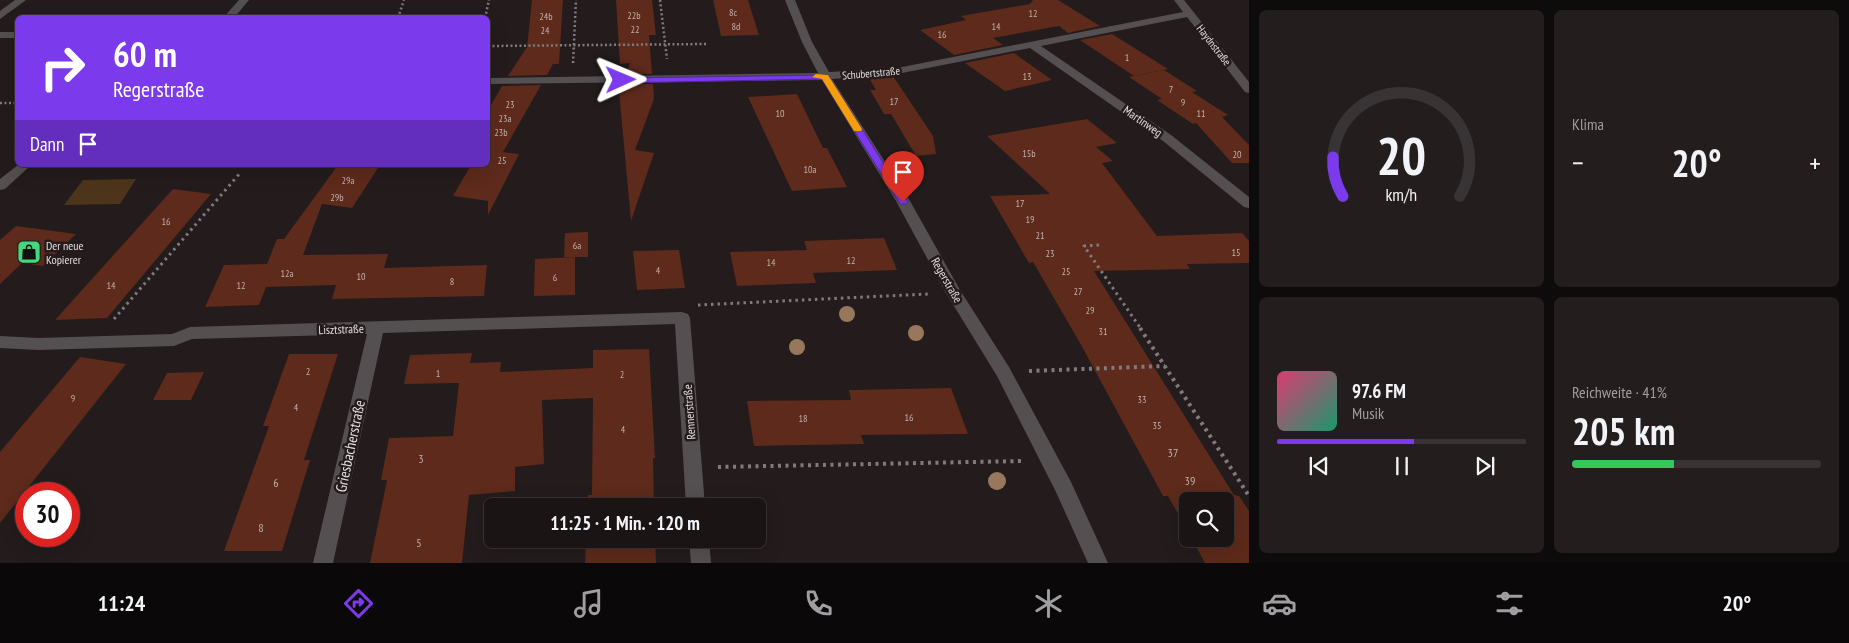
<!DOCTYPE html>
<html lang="de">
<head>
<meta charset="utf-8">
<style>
  :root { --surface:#1a1415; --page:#231d1e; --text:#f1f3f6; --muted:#9f9ea0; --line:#383334; --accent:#7c3aed }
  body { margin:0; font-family:"PT Sans Narrow",sans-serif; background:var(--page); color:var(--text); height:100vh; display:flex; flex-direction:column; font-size:19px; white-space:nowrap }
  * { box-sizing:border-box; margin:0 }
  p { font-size:16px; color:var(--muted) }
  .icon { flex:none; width:28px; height:28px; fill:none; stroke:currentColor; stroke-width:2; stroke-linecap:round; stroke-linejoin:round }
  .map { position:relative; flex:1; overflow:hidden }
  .sheet { display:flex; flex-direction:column; gap:10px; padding:10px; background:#0e0b0c; width:600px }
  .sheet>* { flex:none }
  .hud { position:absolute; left:15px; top:15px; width:475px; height:152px; border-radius:8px; box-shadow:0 5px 20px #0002,0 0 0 1px var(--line); background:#7c3aed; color:#fff; overflow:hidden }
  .controls { position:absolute; left:1179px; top:492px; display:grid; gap:10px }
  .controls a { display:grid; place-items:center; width:55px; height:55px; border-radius:8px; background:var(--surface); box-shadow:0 5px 20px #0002,0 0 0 1px var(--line); font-size:25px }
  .speed { position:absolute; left:15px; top:482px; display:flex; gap:10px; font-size:25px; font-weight:700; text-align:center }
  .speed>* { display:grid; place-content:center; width:65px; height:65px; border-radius:50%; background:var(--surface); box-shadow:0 5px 20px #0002,0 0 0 1px var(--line); line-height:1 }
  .speed .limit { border:8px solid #d22; background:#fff; color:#111 }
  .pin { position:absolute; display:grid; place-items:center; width:42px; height:42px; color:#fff; margin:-51px -21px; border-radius:50% 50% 50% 0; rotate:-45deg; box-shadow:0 0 5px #0007 }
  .pin .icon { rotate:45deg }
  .me { position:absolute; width:55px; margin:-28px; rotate:89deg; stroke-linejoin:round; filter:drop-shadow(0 0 4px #0008) }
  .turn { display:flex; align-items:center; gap:18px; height:105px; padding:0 15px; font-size:22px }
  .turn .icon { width:65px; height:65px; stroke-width:2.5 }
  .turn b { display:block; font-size:35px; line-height:42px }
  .then { display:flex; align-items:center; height:48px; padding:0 15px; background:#0003; gap:10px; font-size:19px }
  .big { font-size:38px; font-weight:600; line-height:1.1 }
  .sheet .tile { flex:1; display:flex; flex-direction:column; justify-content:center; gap:8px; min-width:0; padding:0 18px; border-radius:8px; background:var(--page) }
  .sheet .dial { align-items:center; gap:0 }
  .dial svg { height:130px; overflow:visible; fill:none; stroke:var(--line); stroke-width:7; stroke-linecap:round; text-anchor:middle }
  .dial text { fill:var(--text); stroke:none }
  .song { display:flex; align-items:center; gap:15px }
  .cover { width:60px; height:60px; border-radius:8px; background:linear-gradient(135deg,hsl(340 70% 55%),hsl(160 70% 35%)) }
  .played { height:5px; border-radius:2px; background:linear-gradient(90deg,var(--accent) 55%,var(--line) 55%) }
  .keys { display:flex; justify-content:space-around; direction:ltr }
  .heat { display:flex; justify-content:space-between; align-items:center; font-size:28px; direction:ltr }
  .charge { height:8px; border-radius:4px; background:linear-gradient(90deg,#34c759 41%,var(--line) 0) }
  .sheet .tiles { flex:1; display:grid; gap:10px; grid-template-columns:repeat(2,1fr) }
  .trip { position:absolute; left:484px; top:498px; width:282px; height:50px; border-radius:8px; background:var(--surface); box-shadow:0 5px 20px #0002,0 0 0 1px var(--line); font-weight:600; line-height:50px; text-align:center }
  .tab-bar { display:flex; height:80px; justify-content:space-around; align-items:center; background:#0a0808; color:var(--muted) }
  .tab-bar .icon { width:35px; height:35px }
  .tab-bar .on { color:var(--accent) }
  .tab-bar b { font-size:22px; color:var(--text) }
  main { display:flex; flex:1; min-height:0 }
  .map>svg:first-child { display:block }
  .green { fill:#4d351c }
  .building { fill:#5d2a1b }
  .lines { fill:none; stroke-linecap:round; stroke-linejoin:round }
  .path-far2 { stroke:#827b7c; stroke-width:2.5; stroke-dasharray:2 2.5; stroke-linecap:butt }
  .path-far1 { stroke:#827b7c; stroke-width:3; stroke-dasharray:2.5 4; stroke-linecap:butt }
  .path { stroke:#827b7c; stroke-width:4; stroke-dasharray:3 4.5; stroke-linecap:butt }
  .minor { fill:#545052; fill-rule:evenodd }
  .tree { fill:#98785d }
  .route { fill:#7c3aed; stroke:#51269a }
  .slow { fill:#f59e0b }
  .labels { text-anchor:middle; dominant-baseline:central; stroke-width:5; stroke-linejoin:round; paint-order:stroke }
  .number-label { font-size:10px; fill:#c3b2af }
  .far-street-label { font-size:11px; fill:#e5dfe0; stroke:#231b1c }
  .street-label { font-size:12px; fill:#e5dfe0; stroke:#231b1c }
  .poi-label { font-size:12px; fill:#e5dfe0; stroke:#231b1c; text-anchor:start }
  .near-number-label { font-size:12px; fill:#c3b2af }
  .near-street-label { font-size:15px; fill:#e5dfe0; stroke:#231b1c }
</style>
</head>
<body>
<main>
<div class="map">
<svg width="1249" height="563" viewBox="0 0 1249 563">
  <rect width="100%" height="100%" fill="#231b1c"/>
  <polygon class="green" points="136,179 120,204 64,205 83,180"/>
  <g class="building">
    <polygon points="532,0 563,0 559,64 553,64 547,75 508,76 527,47"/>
    <polygon points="616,0 652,0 656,35 649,35 652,74 626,74 630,63 620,64"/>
    <polygon points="713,0 748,0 759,35 721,36"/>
    <polygon points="1033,0 1058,0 1100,26 1068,33 1059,26 993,38 1003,45 954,55 920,30 966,20 961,16 1030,4"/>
    <polygon points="1112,34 1168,69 1134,76 1080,40"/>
    <polygon points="1014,53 1052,80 1005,91 965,63"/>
    <polygon points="1164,70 1197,91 1192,92 1228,115 1222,117 1249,145 1249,163 1232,163 1196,123 1193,124 1157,100 1170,97 1162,99 1129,77"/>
    <polygon points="893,76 933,136 936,154 916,156 891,114 884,114 870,90 876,90 869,78"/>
    <polygon points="622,84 653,84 654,99 635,150 654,153 631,221 619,91"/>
    <polygon points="541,85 503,152 519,154 488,215 488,201 453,196 471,165 488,165 488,110 502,86"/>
    <polygon points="797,94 823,148 827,148 847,187 792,191 748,97"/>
    <polygon points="1087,119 1117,143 1096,147 1113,161 1102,163 1157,236 1242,233 1249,241 1249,263 1187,264 1190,269 1094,271 1234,495 1239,496 1249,511 1249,563 1205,563 1192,539 1225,539 1225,501 1188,501 1188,531 1168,496 1163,496 1080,343 1033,262 1029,263 990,196 1050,194 987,136"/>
    <polygon points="338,165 380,165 352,208 322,204 303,255 388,254 384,268 487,265 484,296 332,299 336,285 266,287 259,305 205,307 224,265 267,264 277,239 284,239"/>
    <polygon points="173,189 211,194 107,318 55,320"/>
    <polygon points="16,226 76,234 43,266 22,263 0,284 0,240"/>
    <polygon points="588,232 588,257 564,257 565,233"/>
    <polygon points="884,238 897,270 813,273 816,283 737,286 730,252 807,250 804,241"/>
    <polygon points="679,250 685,288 637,290 633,251"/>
    <polygon points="575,257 575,295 534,296 535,259"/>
    <polygon points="649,349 655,458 653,458 654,506 588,506 588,495 592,495 593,398 542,400 544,464 515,467 515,491 469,495 462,563 370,563 387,480 381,480 389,438 453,436 459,383 404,384 410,355 472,353 470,363 501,362 500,372 593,368 593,350"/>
    <polygon points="289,354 338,354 304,460 310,460 282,551 224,551 269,426 263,426"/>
    <polygon points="80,357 126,364 0,523 0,452"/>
    <polygon points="204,372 191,400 153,400 167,373"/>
    <polygon points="951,388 968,434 861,435 864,444 754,446 747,401 851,400 849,390"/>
    <polygon points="586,539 655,539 656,563 585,563"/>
  </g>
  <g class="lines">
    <g class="path-far2">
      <polyline points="660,0 667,59"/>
      <polyline points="398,18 404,0"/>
      <polyline points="485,18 489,0"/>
      <polyline points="488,46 707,44"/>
      <polyline points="573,63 576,0"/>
      <polyline points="0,103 18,103"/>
    </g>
    <g class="path-far1">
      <polyline points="1099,245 1084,246 1141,329"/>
      <polyline points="698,305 928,294"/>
      <polyline points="114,319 241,172"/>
    </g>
    <g class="path">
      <polyline points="1140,328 1249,496"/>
      <polyline points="1029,371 1165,366"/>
      <polyline points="718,467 1022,461"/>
    </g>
    <g class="minor">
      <polygon points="15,0 26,0 0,19 0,11"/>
      <polygon points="239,0 249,0 234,18 223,18"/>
      <polygon points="785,0 795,0 812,42 829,72 897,68 1183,12 1174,0 1184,0 1249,82 1249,93 1245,92 1187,17 1041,46 1171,135 1249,197 1249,208 1244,207 1163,141 1030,48 897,74 832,79 910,201 960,290 1009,367 1071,482 1108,563 1088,563 1056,492 997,376 946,293 896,201 822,80 488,84 488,78 818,73 802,42"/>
      <rect x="0" y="32" width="18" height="6"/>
      <polygon points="18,165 31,165 5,189 0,190 0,179"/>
      <polygon points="682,312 688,314 690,318 705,506 686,506 675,324 383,333 333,563 313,563 367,334 192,339 174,346 38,350 0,348 0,336 38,338 172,334 190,327"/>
      <polygon points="689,539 709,539 711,563 691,563"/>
    </g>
  </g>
  <g class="tree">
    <circle cx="847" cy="314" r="8"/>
    <circle cx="916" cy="333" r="8"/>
    <circle cx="797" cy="347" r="8"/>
    <circle cx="997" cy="481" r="9"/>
  </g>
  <polygon class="route" points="828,75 908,202 907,204 900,204 822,79 621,83 617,80 621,78"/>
  <polygon class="slow" points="816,74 828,75 862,129 861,131 854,131 822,79 812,77"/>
  <defs>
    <g id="shop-square" transform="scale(1.25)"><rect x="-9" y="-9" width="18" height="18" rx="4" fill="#46d77a" stroke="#231b1c"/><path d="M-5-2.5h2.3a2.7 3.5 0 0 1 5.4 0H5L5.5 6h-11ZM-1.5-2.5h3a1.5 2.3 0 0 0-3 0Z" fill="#111"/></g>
  </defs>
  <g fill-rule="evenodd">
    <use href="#shop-square" x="29" y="252"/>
  </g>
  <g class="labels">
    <g class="number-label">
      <text x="733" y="12">8c</text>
      <text x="1033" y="13">12</text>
      <text x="634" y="15">22b</text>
      <text x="546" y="16">24b</text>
      <text x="736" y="26">8d</text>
      <text x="996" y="26">14</text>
      <text x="635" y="29">22</text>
      <text x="545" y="30">24</text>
      <text x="942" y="34">16</text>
      <text x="1127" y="57">1</text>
      <text x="1027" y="76">13</text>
      <text x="1171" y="89">7</text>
      <text x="894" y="101">17</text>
      <text x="1183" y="102">9</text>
      <text x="510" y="104">23</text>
      <text x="780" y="113">10</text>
      <text x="1201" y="113">11</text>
      <text x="505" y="118">23a</text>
      <text x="501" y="132">23b</text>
      <text x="1029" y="153">15b</text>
      <text x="1237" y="154">20</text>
      <text x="502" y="160">25</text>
      <text x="810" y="169">10a</text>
      <text x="348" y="180">29a</text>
      <text x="337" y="197">29b</text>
      <text x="1020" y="203">17</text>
      <text x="1030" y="219">19</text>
      <text x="166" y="221">16</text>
      <text x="1040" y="235">21</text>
      <text x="577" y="245">6a</text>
      <text x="1236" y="252">15</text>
      <text x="1050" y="253">23</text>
      <text x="851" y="260">12</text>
      <text x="771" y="262">14</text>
      <text x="658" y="270">4</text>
      <text x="1066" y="271">25</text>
      <text x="287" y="273">12a</text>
      <text x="361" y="276">10</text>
      <text x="555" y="277">6</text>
      <text x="452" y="281">8</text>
      <text x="111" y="285">14</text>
      <text x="241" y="285">12</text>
      <text x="1078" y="291">27</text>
      <text x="1090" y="310">29</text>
      <text x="1103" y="331">31</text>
      <text x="308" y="371">2</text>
      <text x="438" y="373">1</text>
      <text x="622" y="374">2</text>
      <text x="73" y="398">9</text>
      <text x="1142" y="399">33</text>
      <text x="296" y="407">4</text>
      <text x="909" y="417">16</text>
      <text x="803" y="418">18</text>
      <text x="1157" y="425">35</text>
      <text x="623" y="429">4</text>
    </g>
    <g class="far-street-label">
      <text transform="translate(1214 45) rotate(52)">Haydnstraße</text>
      <text transform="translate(871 73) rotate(-5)">Schubertstraße</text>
    </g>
    <g class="street-label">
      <text transform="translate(1143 121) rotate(35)">Martinweg</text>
      <text transform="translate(947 280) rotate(60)">Regerstraße</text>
      <text transform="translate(341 329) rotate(-2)">Lisztstraße</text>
      <text transform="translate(689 412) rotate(-94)">Rennerstraße</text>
    </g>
    <g class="poi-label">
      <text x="46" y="245">Der neue<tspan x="46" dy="14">Kopierer</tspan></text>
    </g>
    <g class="near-number-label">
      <text x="1173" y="452">37</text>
      <text x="421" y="458">3</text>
      <text x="1190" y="480">39</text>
      <text x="276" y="482">6</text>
      <text x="261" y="527">8</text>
      <text x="419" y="542">5</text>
    </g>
    <g class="near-street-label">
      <text transform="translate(350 446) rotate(-78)">Griesbacherstraße</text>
    </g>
  </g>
</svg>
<div class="controls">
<a><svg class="icon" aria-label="search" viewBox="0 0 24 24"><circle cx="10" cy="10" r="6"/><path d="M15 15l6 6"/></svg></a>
</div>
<div class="speed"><div class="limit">30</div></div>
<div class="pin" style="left:903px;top:202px;background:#d93025"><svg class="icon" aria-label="arrive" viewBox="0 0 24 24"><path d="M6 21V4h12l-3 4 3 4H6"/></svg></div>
<svg class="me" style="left:621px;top:80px" viewBox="-20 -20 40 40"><path d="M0-17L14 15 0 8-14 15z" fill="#7c3aed" stroke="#fff" stroke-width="4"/></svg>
<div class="trip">11:25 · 1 Min. · 120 m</div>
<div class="hud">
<div class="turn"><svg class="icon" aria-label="right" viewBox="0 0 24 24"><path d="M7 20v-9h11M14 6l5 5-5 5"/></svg><div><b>60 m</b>Regerstraße</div></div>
<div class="then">Dann<svg class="icon" aria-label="arrive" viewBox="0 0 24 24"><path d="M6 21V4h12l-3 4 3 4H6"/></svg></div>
</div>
</div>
<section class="sheet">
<div class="tiles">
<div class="tile dial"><svg viewBox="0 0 100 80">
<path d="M14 69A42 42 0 1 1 86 69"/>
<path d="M14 69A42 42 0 0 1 8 45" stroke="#7c3aed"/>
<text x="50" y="56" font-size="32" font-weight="700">20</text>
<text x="50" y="72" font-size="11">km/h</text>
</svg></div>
<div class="tile"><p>Klima</p>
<div class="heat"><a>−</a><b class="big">20°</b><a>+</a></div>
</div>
<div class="tile">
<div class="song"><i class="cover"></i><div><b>97.6 FM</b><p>Musik</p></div></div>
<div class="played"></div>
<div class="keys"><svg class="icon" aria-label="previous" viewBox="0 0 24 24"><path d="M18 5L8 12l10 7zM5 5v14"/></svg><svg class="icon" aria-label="pause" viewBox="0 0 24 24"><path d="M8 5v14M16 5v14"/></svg><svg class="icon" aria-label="next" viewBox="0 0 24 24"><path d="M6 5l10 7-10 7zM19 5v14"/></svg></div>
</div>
<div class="tile"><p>Reichweite · 41%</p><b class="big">205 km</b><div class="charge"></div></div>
</div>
</section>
</main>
<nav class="tab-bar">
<b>11:24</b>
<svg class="icon on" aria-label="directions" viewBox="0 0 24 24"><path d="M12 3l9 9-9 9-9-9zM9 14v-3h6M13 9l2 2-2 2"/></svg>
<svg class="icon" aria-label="music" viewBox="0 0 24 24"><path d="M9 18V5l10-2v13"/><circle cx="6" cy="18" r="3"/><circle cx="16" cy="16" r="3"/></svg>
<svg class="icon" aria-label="phone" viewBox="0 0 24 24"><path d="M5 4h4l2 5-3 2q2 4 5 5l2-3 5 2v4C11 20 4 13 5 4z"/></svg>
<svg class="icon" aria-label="climate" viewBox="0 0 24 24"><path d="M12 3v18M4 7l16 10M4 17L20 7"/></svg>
<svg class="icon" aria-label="car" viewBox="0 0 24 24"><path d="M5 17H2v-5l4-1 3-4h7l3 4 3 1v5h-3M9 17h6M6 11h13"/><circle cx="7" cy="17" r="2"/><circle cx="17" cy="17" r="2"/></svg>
<svg class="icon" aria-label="filters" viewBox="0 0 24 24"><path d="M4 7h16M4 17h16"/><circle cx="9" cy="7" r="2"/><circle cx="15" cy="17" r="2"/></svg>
<b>20°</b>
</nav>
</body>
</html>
